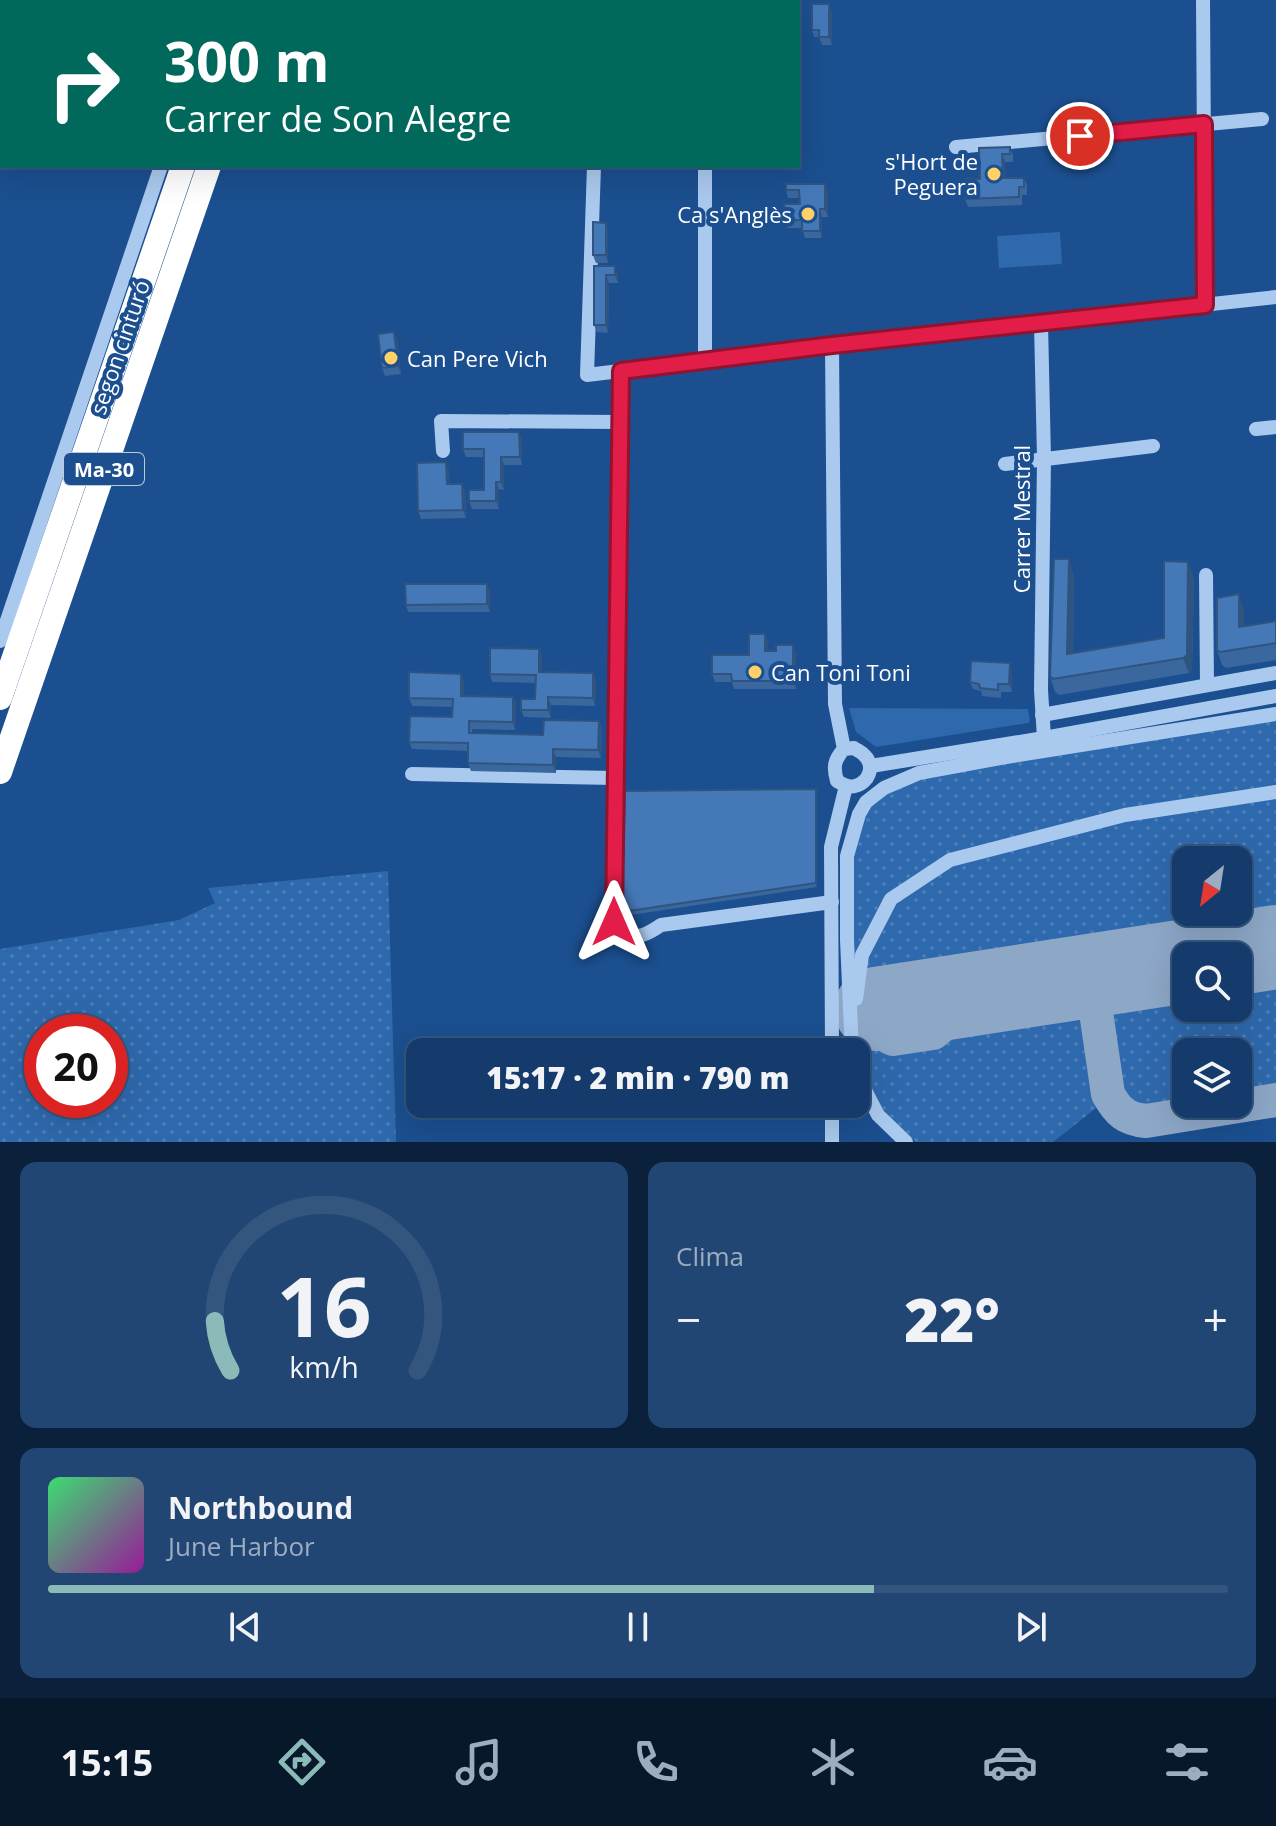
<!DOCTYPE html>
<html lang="es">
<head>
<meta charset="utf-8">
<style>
  :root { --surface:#143b6b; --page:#214673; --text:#f1f3f6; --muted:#9dadc1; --line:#33557e; --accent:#8bbbb9 }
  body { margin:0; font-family:"Open Sans",sans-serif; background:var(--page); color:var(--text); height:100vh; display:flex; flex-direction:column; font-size:30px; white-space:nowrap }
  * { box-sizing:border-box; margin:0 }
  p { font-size:26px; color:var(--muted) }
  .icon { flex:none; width:44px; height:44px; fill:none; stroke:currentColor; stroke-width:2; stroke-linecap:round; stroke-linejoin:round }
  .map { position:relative; height:1142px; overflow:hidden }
  .sheet { display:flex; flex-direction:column; gap:20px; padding:20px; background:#0b203b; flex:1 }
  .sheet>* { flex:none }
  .hud { position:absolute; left:0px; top:0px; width:800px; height:168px; box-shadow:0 8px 32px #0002,0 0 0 2px var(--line); background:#00695c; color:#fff; overflow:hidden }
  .needle { width:52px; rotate:210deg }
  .tools { position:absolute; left:1172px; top:846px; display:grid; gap:16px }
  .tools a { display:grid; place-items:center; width:80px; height:80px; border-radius:16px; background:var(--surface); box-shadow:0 8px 32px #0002,0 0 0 2px var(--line); font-size:40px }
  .speed { position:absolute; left:24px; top:1014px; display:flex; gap:16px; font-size:40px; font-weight:700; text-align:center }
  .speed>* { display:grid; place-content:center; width:104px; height:104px; border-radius:50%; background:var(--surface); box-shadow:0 8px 32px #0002,0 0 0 2px var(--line); line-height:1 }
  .speed .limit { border:12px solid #d22; background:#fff; color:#111 }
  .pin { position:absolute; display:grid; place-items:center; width:68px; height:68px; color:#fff; margin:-34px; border:4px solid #fff; border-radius:50%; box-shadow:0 2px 8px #0007 }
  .me { position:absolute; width:88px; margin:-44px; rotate:0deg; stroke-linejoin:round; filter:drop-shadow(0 0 6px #0008) }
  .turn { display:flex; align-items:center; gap:28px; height:168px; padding:0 32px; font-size:36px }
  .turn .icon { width:104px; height:104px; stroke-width:2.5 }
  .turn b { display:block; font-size:56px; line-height:68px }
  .big { font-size:60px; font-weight:800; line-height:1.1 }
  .sheet .widget { flex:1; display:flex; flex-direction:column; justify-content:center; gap:12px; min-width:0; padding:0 28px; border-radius:16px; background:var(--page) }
  .sheet .dial { align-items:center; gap:0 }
  .dial svg { height:208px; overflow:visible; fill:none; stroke:var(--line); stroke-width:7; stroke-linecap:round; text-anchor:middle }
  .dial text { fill:var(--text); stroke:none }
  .song { display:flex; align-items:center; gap:24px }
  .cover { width:96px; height:96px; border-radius:12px; background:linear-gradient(135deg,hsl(140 70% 55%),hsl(300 70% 35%)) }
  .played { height:8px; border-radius:4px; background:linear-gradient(90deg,var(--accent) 70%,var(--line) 70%) }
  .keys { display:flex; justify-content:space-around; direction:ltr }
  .heat { display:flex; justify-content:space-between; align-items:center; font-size:44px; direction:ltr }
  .sheet .tiles { flex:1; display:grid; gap:20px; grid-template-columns:1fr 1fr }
  .widget:last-child { grid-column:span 2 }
  .trip { position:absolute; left:406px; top:1038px; width:464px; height:80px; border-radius:16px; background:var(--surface); box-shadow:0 8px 32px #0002,0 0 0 2px var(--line); font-weight:800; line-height:80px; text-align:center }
  .dock { display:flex; height:128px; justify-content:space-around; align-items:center; background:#08182b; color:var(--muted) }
  .dock .icon { width:56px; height:56px }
  .dock .current { color:var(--accent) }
  .dock b { font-size:36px; color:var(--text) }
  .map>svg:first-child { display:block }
  .grass { fill:url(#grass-dots); fill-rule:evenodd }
  .green { fill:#2e69ad }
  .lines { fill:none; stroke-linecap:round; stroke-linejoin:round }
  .taxiway { stroke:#8da7c7; stroke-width:34 }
  .runway { stroke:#8da7c7; stroke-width:84 }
  .minor { stroke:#a9c9ee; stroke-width:14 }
  .highway { stroke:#fff; stroke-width:24 }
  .wall { fill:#3a679d }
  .shaded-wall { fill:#305480 }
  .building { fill:#4478b7; stroke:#305480; stroke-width:2 }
  .route-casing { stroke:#92132f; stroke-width:20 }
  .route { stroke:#e11d48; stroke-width:14 }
  .poi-dot { fill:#ffd166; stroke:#1b4f8f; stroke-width:3 }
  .labels { text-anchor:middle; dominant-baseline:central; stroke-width:8; stroke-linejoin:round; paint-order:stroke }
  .shield { fill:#1b4f8f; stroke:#bbcadd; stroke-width:2 }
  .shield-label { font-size:20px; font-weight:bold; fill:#fff }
  .poi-label { font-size:22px; fill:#fff; stroke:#1b4f8f; text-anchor:end }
  .street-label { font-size:22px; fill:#fff; stroke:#1b4f8f }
</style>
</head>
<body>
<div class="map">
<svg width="1276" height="1142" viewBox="0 0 1276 1142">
  <defs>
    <pattern id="grass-dots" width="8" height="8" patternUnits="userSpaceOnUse" patternTransform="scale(2)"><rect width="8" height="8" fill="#2e69ad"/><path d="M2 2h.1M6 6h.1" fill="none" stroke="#4d80b9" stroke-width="1.8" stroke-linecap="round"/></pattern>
  </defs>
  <rect width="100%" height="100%" fill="#1b4f8f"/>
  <g class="grass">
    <path d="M1276 714V926L853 989 846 880 866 802 919 773ZM1186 860H1238V912H1186Z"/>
    <path d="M388 871 396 1142H0V949L179 920 215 903 208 888ZM42 1032H110V1100H42Z"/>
    <path d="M1276 969V1088L1238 1095V1052H1186V1103C1157 1108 1135 1115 1117 1084L1107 1018 1111 1005 1119 997 1130 991 1186 983V1008H1238V975Z"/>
    <path d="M1058 1003C1073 1008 1080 1010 1088 1025L1100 1105 1053 1142H916C886 1119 865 1090 860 1053L935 1042 968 1015Z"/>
  </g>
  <g class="green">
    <polygon points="1060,232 1062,264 999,268 997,236"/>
    <polygon points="849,708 1028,709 1030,721 1028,723 876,747 856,732"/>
  </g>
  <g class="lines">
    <g class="taxiway">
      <path d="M1124 972C1106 979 1100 986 1095 1005L1108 1094C1118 1112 1126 1119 1146 1121L1276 1100"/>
      <path d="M986 994 940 1000 907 991 892 993 880 1002 876 1010V1023L883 1034 893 1039 933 1033 972 1001 986 994 1060 982C1076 983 1087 991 1095 1005"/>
    </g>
    <g class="runway">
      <polyline points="1219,956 1276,947"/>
      <polyline points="876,1009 1186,961"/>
    </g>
    <g class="minor">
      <polyline points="1203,0 1205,305"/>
      <polyline points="218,2 218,0"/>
      <polyline points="956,147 1262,119"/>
      <polyline points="594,166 587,375 832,345 1276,297"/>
      <polyline points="705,166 705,361"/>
      <polyline points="1041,323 1044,459 1041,690 1044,738"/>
      <polyline points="832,345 835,704 844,749"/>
      <polyline points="1256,429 1276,427"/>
      <polyline points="443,451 441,421 621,422"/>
      <polyline points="1005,464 1153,446"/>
      <polyline points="1206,575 1207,684"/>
      <polyline points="0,641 161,166"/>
      <polyline points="1042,715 1276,673"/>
      <path d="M854 748C858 751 862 752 865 756 875 766 869 783 855 786 848 788 842 784 837 781 833 767 834 760 844 749Z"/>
      <polyline points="871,766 1044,738 1276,696"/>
      <polyline points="412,774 615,778 621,371"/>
      <path d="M615 778 614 922 622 935C638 939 648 934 661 925L832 902"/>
      <polyline points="856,999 862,955 891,899 950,860 1125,815 1276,792"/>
      <polyline points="832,1052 831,847 846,786"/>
      <polyline points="852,1052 847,940 847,856 859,814 866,802 884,788 919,773 1000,758 1276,714"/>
      <polyline points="856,1073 878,1115 906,1142"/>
      <polyline points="832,1142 832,1104"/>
    </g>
    <g class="highway">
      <polyline points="239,2 240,0"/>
      <polyline points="265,2 265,0"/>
      <polyline points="0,698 183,166"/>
      <polyline points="0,772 209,166"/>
    </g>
  </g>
  <g class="wall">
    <polygon points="832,12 832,45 822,45 819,37 814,37 812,30"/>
    <polygon points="1010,147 1013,155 1013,162 1005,162 1005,178 1024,178 1027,185 1027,195 1022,195 1022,205 968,207 965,199 980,179"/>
    <polygon points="786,190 828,191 828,217 822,217 822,238 805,238 802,228 787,228 785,220 800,204 800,198 788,198"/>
    <polygon points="606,223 608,230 608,263 596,263 593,255"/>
    <polygon points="594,266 618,273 618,283 609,283 608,333 597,332 594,325"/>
    <polygon points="397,339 401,374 385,376 382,368"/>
    <polygon points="522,439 522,465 504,465 504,490 499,489 499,509 472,509 469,501 484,490 484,457 466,457 463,449"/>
    <polygon points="449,470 449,484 465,492 466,518 421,519 418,511"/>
    <polygon points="1074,575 1073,653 1164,638 1194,577 1192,670 1189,673 1059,695 1055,692 1050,676"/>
    <polygon points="490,591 490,612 408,612 406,605"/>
    <polygon points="1244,610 1244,626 1276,621 1276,660 1226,668 1222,665 1217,650"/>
    <polygon points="765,634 768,642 768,651 796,653 796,689 734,689 732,682 715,682 712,674 749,655"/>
    <polygon points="539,649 542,657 542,672 593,673 596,681 595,706 551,705 551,718 524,717 521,710 535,699 536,683 492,682 490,674"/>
    <polygon points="1012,671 1012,692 1001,692 1001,698 982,696 981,691 973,689 970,682"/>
    <polygon points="464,681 464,696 513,697 516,704 515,730 472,729 472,733 543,735 599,721 602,729 601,758 556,757 556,773 471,771 468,763 468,751 412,749 409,742 452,717 453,707 412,706 409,698"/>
    <polygon points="817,793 817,887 624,916 622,912"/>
  </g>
  <g class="shaded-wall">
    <polygon points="829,4 832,12 832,45 829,37"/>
    <polygon points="1002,154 1005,162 1006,186 1003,178"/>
    <polygon points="825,184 828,191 828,217 825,209"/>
    <polygon points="820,209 822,217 822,238 820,231"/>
    <polygon points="606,223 608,230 608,263 606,255"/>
    <polygon points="615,266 618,273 618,283 615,275"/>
    <polygon points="606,275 609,283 608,333 606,325"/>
    <polygon points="394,332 397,339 401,374 398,366"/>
    <polygon points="519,432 522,439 522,465 520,457"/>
    <polygon points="501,457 504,465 504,490 501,482"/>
    <polygon points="446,462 449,470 450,492 447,484"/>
    <polygon points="496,482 499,489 499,509 496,501"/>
    <polygon points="462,484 465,492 466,518 463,510"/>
    <polygon points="1069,559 1074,575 1073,669 1067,654"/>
    <polygon points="1188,562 1194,577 1192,670 1189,673 1183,658"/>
    <polygon points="487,584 490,591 490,612 487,604"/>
    <polygon points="1239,594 1244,610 1245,642 1239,627"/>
    <polygon points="765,634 768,642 768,658 765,651"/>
    <polygon points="793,645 796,653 796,689 793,681"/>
    <polygon points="539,649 542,657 542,680 539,672"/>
    <polygon points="1010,663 1012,671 1012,692 1009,684"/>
    <polygon points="593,673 596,681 595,706 593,698"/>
    <polygon points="461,674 464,681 464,703 461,696"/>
    <polygon points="513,697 516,704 515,730 513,722"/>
    <polygon points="548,697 551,705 551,718 548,710"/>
    <polygon points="599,721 602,729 601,758 598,750"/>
    <polygon points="553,749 556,757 556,773 553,765"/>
    <polygon points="816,789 817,793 817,887 816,883"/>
  </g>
  <g class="building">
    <polygon points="812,4 829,4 829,37 819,37 819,30 812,30"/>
    <polygon points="1010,147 1010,154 1002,154 1003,178 1024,178 1024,187 1019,187 1019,197 965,199 965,179 980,179 979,148"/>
    <polygon points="786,184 825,184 825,209 820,209 820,231 802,231 802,220 785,220 784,204 800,204 799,190 786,190"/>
    <polygon points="593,222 606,223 606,255 593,255"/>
    <polygon points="594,266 615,266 615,275 606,275 606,325 594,325"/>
    <polygon points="394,332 398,366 382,368 378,334"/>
    <polygon points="463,432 519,432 520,457 501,457 501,482 496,482 496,501 469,501 469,490 484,490 484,449 463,449"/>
    <polygon points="446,462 447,484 462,484 463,510 418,511 417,463"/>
    <polygon points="1054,559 1069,559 1067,654 1164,638 1164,561 1188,562 1187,655 1183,658 1053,679 1050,676"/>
    <polygon points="405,584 487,584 487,604 406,605"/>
    <polygon points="1239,594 1239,627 1276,621 1276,643 1220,652 1217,650 1217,598"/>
    <polygon points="749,634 765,634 765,651 776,651 776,645 793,645 793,681 732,681 731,674 712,674 712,655 749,655"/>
    <polygon points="490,648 539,649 539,672 593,673 593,698 548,697 548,710 521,710 521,699 535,699 536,675 490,674"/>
    <polygon points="971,661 1010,663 1009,684 998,684 998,690 980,688 979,684 970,682"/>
    <polygon points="409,672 461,674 461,696 513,697 513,722 469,721 469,733 543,735 544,720 599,721 598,750 553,749 553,765 468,763 468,743 409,742 410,716 452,717 453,699 409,698"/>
    <polygon points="816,789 816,883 622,912 625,791"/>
  </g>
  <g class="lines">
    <g class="route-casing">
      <polyline id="route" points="614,922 621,371 832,345 1205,305 1204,124 1080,136"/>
    </g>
    <use href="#route" class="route"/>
  </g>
  <g class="poi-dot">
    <circle cx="994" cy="174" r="8"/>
    <circle cx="808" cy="214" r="8"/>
    <circle cx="391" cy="358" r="8"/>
    <circle cx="755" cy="672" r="8"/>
  </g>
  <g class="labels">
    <rect class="shield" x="64" y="453" width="80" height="32" rx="6"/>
    <g class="shield-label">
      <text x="104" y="469">Ma-30</text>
    </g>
    <g class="poi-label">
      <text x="978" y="161">s'Hort de<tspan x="978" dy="25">Peguera</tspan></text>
      <text x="792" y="214">Ca s'Anglès</text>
      <text x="407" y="358" text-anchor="start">Can Pere Vich</text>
      <text x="771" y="672" text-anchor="start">Can Toni Toni</text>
    </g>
    <g class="street-label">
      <text transform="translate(119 347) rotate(-71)">segon cinturó</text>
      <text transform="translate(1021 519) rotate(-90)">Carrer Mestral</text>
    </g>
  </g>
</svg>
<div class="tools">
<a><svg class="needle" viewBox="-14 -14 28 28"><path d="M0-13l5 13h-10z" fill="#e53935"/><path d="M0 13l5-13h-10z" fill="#9dadc1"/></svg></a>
<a><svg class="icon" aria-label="search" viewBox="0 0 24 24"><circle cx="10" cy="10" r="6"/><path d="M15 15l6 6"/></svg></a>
<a><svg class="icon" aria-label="layers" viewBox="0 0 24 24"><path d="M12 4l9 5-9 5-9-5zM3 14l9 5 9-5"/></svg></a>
</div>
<div class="speed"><div class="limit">20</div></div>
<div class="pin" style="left:1080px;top:136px;background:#d93025"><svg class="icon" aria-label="arrive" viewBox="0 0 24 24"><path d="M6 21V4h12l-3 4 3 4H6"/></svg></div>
<svg class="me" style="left:614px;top:922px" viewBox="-20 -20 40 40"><path d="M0-17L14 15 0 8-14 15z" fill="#e11d48" stroke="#fff" stroke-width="4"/></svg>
<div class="trip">15:17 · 2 min · 790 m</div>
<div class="hud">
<div class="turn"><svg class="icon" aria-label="right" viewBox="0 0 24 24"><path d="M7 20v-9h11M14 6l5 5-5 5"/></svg><div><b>300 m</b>Carrer de Son Alegre</div></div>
</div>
</div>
<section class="sheet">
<div class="tiles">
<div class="widget dial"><svg viewBox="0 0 100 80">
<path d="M14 69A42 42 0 1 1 86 69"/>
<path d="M14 69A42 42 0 0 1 8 50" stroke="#8bbbb9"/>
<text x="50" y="56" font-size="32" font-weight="700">16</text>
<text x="50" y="72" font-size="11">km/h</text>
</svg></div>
<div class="widget"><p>Clima</p>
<div class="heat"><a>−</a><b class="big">22°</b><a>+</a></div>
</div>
<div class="widget">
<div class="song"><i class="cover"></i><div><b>Northbound</b><p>June Harbor</p></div></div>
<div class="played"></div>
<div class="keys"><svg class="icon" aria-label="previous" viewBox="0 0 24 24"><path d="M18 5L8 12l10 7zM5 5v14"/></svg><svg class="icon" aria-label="pause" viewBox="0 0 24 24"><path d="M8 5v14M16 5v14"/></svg><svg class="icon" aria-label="next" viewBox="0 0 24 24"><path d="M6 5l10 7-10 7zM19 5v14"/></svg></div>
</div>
</div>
</section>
<nav class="dock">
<b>15:15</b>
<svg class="icon current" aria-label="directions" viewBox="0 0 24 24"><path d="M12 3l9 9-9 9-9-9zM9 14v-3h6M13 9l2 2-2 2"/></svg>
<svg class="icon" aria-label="music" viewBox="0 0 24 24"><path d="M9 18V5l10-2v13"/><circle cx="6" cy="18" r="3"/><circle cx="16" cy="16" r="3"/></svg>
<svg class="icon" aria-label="phone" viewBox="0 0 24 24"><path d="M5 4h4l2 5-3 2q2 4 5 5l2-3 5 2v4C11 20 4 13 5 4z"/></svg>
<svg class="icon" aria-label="climate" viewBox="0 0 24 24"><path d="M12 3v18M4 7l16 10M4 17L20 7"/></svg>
<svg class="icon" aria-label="car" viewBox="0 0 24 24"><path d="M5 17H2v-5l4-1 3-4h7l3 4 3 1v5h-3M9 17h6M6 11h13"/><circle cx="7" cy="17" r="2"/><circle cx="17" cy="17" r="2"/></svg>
<svg class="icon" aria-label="filters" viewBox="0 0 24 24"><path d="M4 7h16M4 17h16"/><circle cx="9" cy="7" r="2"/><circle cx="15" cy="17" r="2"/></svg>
</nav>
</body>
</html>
